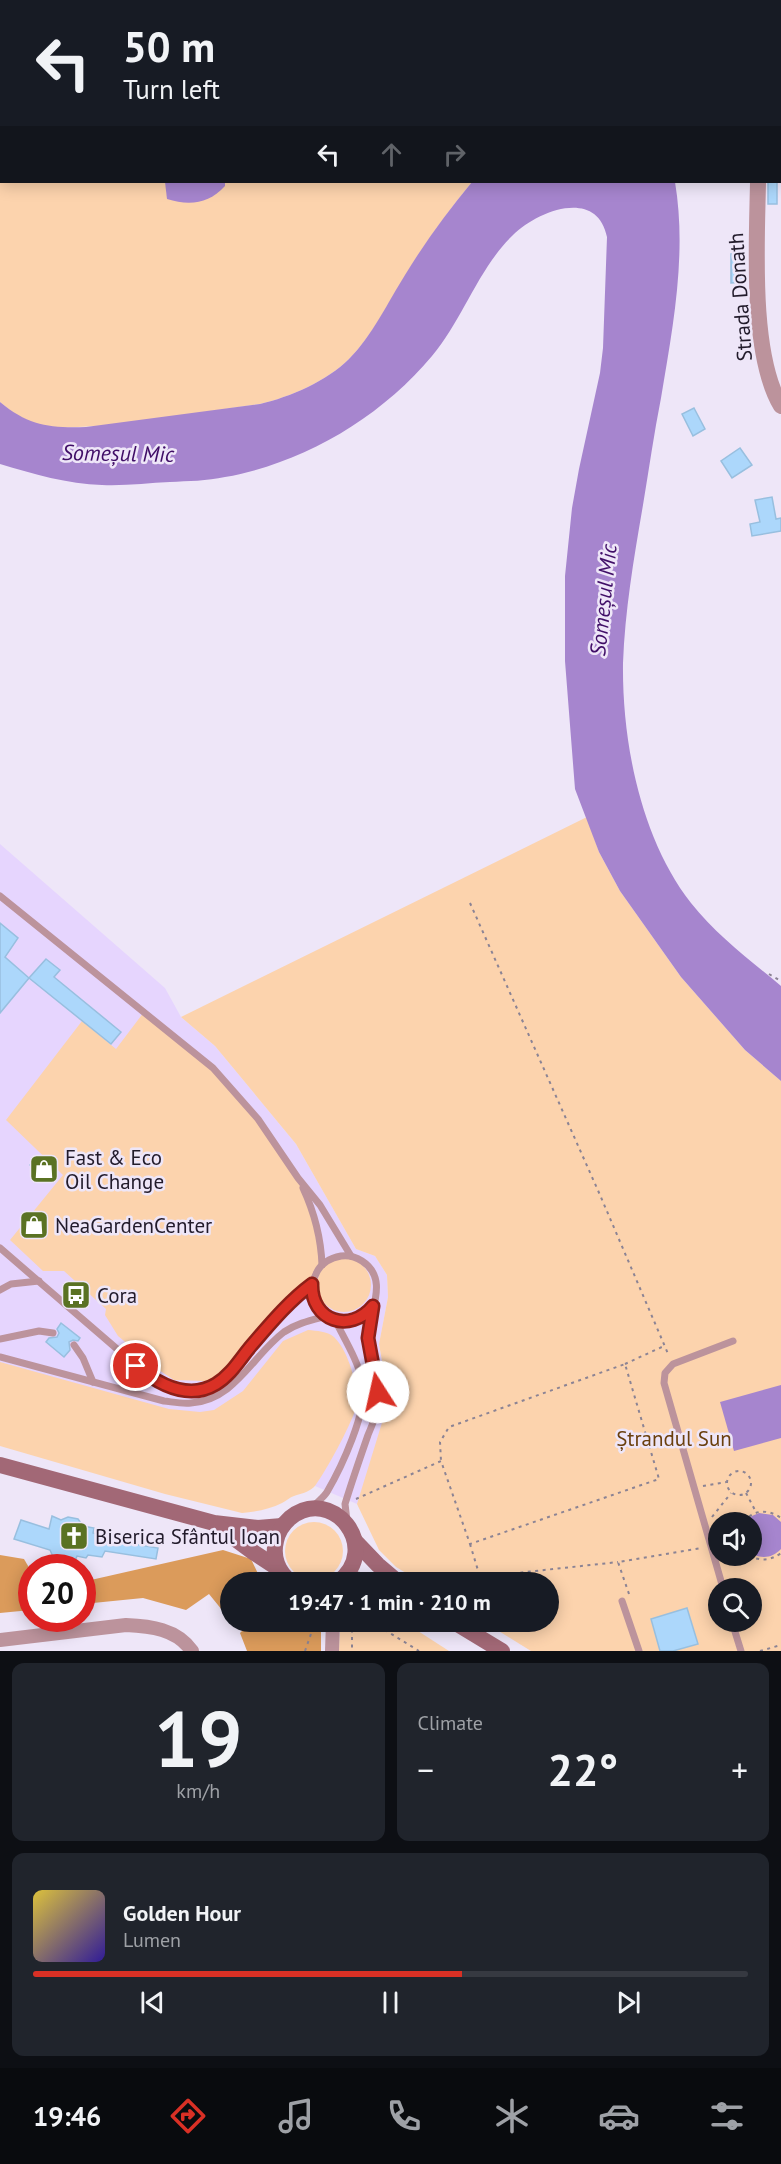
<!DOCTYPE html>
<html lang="en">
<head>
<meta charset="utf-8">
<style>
  :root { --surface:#171b24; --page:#20242c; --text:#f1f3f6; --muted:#9ea1a6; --line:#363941; --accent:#d93025 }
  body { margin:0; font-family:"PT Sans",sans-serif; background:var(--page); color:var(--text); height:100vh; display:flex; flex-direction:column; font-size:22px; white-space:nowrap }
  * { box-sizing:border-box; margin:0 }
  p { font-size:20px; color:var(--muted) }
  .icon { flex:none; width:33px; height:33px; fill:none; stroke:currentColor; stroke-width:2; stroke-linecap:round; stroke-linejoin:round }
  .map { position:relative; height:1651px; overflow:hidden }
  .sheet { display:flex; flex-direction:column; gap:12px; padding:12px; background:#0d0f14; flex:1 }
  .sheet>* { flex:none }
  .guide { position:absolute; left:0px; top:0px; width:782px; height:183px; box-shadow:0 3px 15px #0003; background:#171b24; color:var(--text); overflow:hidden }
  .fabs { position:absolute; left:708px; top:1512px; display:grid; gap:12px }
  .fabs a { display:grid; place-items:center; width:54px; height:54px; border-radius:50%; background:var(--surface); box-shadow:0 3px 15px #0003; font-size:30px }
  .speed { position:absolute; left:18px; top:1554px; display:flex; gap:12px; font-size:30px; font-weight:700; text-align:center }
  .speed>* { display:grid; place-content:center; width:78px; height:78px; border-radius:50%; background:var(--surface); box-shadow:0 3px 15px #0003; line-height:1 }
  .speed .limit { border:9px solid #d22; background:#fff; color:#111 }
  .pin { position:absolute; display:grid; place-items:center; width:51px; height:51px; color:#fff; margin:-26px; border:3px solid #fff; border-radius:50%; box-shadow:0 2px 6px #0007 }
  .me { position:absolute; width:66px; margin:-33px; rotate:350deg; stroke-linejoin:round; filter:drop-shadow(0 0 4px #0008) }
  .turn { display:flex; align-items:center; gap:21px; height:126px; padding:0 24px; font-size:27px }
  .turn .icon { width:78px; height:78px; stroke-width:2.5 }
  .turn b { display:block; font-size:42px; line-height:51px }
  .lanes { display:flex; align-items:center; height:57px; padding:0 24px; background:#0003; justify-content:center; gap:30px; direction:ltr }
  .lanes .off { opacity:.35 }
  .big { font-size:45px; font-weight:600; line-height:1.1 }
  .sheet .card { flex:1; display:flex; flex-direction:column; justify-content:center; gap:9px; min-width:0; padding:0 21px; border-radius:12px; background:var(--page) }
  .sheet .dial { align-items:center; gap:0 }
  .dial b { font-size:78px; line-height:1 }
  .song { display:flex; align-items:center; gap:18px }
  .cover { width:72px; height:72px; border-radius:9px; background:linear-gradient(135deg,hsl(50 70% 55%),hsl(250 70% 35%)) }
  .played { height:6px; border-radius:3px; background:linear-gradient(90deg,var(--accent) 60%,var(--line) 60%) }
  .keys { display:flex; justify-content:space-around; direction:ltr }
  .heat { display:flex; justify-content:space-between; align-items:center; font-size:33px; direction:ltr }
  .sheet .tiles { flex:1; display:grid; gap:12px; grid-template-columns:1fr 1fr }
  .card:last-child { grid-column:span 2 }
  .trip { position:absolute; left:220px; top:1572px; width:339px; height:60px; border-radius:30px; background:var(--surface); box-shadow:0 3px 15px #0003; font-weight:600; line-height:60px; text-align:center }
  .tab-bar { display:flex; height:96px; justify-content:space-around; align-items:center; background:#090b0e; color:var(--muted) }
  .tab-bar .icon { width:42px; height:42px }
  .tab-bar .on { color:var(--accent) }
  .tab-bar b { font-size:27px; color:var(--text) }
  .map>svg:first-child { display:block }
  .built { fill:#e6d5fe }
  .green { fill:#fcd3ad; fill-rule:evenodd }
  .forest { fill:#db9b5b }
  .water { fill:#a685ce }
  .building { fill:#acd7fb; stroke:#98bfdf; stroke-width:1.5 }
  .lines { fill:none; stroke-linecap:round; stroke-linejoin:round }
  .path { stroke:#8b8394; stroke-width:2; stroke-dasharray:3 4.5; stroke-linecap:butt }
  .service { stroke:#bc939c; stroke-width:7 }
  .minor { stroke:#bc939c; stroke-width:14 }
  .tertiary { stroke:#bc939c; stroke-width:16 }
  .secondary { stroke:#a26876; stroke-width:16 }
  .route-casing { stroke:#8d1f18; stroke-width:15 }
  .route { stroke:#d93025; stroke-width:10 }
  .labels { text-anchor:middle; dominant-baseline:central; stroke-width:5; stroke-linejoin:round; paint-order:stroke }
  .street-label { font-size:21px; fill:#221b2b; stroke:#eee6f8 }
  .poi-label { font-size:21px; fill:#221b2b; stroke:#eee6f8; text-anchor:start }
  .park-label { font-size:21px; fill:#6a3f0d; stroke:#eee6f8 }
  .water-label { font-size:22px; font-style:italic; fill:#400e67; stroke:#eee6f8 }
</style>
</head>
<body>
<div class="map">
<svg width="781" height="1651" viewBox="0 0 781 1651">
  <rect width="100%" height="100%" fill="#eee6f8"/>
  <polygon class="built" points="0,844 165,988 181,1017 215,1046 296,1144 356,1249 375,1256 387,1275 388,1297 379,1344 389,1400 384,1427 357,1504 315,1486 296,1485 0,1410"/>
  <g class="green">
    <path d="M0 0H607V1L2 2V182H472C449 210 427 240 408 271 390 300 373 335 349 359 327 381 290 397 260 404L115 425 59 428 35 424 16 415 0 402Z"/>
    <path d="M587 817 599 852 620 891 681 977 745 1050 781 1081V1651H531L484 1622H549V1582H421L396 1567 379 1550 357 1504 389 1400 379 1344 388 1297 387 1275 375 1256 356 1249 296 1144 215 1046 181 1017ZM718 1522H752V1556H718ZM718 1588H752V1622H718Z"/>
    <polygon points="144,1012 213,1068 258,1119 298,1178 313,1211 322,1265 312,1284 295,1296 217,1384 203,1381 174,1380 159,1370 118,1336 105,1315 106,1309 64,1271 43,1271 10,1240 63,1175 6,1120 82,1021 116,1049"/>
    <circle cx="344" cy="1285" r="27"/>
    <path d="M308 1330C317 1331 327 1331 334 1337 349 1351 360 1390 355 1410 352 1423 323 1477 314 1487 307 1493 302 1493 294 1496 290 1497 286 1501 282 1503 270 1509 255 1512 242 1513L165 1494 0 1446V1362L169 1409 200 1412 214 1410 243 1391 283 1341Z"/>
    <circle cx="314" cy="1551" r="29"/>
    <polygon points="340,1622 404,1622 449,1651 339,1651"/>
  </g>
  <g class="forest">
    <polygon points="223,1550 251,1559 262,1582 231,1582 231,1621 209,1594 186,1610 143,1598 83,1604 82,1582"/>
    <polygon points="0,1555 24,1559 31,1571 31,1610 0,1613"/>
    <polygon points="231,1622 319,1622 321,1628 321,1651 247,1651 240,1633 242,1631 238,1623 234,1625"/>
  </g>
  <g class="water">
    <path d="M165 182H225V186C209 204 189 206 167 199Z"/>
    <path d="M472 182H675C687 254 673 326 661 398 654 433 649 469 643 505 634 557 625 610 623 663 622 743 641 839 691 903 716 935 750 960 781 986V1081L745 1050 681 977 620 891 599 852 575 789 565 661V576L572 508 579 469 600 373 603 348 607 237C597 187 537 211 513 235 478 269 463 319 432 356 380 418 304 463 225 477 207 481 188 481 170 482 148 483 125 486 102 485 68 484 33 474 0 464V402C29 426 49 428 86 427L260 404C290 397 327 381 349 359 372 336 388 302 405 275 425 242 448 211 472 182Z"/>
    <polygon points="781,1385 781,1438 734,1451 720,1402"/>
    <path d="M759 1513 773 1515 781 1522V1549C772 1558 763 1559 752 1554V1522H745L752 1516Z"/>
  </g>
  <g class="building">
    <rect x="768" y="182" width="9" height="22"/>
    <polygon points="731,254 745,254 745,282 731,283"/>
    <polygon points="694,408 705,429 693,436 682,414"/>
    <polygon points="740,448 752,465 732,478 721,461"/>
    <polygon points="772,497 776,519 781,518 781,531 752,536 750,524 760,522 755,500"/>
    <polygon points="0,923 18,938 5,957 29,978 0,1013"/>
    <polygon points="46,959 60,970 54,977 121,1032 111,1044 29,978"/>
    <polygon points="39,1156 57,1173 49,1182 30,1165"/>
    <polygon points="61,1323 80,1338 78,1341 73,1340 69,1342 70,1350 64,1357 46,1342 49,1338 57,1337 59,1333 57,1329"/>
    <polygon points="52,1516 61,1520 68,1517 78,1519 83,1526 94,1528 93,1533 104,1536 104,1539 158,1548 156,1559 105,1551 102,1557 88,1555 86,1558 77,1556 75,1561 64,1563 54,1559 50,1550 14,1539 21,1520 49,1529"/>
    <polygon points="687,1608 698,1644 673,1651 660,1651 651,1619"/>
  </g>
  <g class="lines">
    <g class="path">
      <polyline points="470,903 600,1195 669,1356"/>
      <polyline points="769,974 781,981"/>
      <polyline points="625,1364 664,1346"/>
      <circle cx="739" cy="1483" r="12"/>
      <polyline points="703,1486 726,1482"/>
      <polyline points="746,1493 756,1512"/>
      <polyline points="356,1499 441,1461 470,1544 659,1479 625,1364 449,1427 440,1442 441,1461"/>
      <polyline points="712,1517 731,1493"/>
      <path d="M744 1522C754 1509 768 1509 781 1518"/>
      <polyline points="470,1544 480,1577 618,1562"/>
      <path d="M749 1556C761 1561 770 1561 781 1553"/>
      <polyline points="629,1594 618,1562 701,1548"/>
      <polyline points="352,1622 352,1651"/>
      <polyline points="372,1622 419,1651"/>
      <polyline points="305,1651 312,1631 312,1622"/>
      <polyline points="760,1651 781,1645"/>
    </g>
    <g class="service">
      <polyline points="0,896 213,1068 258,1119 298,1178 320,1205 351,1256"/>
      <path d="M303 1188C315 1214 321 1237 322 1265"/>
      <path d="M0 1248 153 1380C171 1389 196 1395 215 1384 231 1376 240 1360 250 1347 269 1324 288 1301 312 1284"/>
      <polyline points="0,1290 11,1284 39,1281"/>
      <polyline points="0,1339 39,1331 53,1333"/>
      <polyline points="74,1345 83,1358 93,1382"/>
      <path d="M0 1357 164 1401C173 1402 182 1404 191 1403 235 1400 252 1356 284 1332 297 1323 312 1320 327 1316"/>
      <path d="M314 1506C318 1501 324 1497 327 1492 341 1468 368 1411 363 1383 358 1361 345 1340 335 1320"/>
      <path d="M347 1521 345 1504C352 1481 360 1458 368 1435 372 1425 377 1415 378 1405 380 1380 367 1358 368 1337 369 1312 390 1279 362 1261 356 1257 348 1255 341 1256 330 1258 320 1264 316 1274 298 1309 345 1340 373 1306"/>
      <polyline points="723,1588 664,1383 665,1373 673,1364 733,1341"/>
      <polyline points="622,1601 639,1651"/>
      <polyline points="732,1622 741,1651"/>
    </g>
    <g class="minor">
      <path d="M0 1640 126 1625C150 1626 177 1629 192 1651"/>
      <polyline points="332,1651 333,1622"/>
    </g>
    <g class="tertiary">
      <polyline points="745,0 745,2"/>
      <path d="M758 182C757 242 750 354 781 406"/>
    </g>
    <g class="secondary">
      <polyline points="0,1465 214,1523 258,1528 282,1526"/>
      <polyline points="215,1524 253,1552 279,1569"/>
      <polyline points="355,1541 378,1565 398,1582"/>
      <polyline points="344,1578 375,1582"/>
      <path d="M291 1582C278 1572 272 1557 276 1541 278 1531 282 1525 290 1518 332 1484 383 1548 338 1582"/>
      <polyline points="454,1622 502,1651"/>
    </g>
  </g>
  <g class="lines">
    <g class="route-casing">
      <path id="route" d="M136 1366C158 1384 188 1401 216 1384 231 1375 240 1359 251 1346 270 1324 289 1301 312 1284 311 1321 350 1334 373 1306L368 1338 378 1392"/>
    </g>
    <use href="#route" class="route"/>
  </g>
  <defs>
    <g id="shop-square" transform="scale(1.5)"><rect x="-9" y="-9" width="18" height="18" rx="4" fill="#5a7223" stroke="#eee6f8"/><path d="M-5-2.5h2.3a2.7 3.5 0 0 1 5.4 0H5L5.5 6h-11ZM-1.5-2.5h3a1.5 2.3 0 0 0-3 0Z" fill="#fff"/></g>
    <g id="bus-square" transform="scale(1.5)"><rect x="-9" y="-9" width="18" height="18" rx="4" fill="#5a7223" stroke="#eee6f8"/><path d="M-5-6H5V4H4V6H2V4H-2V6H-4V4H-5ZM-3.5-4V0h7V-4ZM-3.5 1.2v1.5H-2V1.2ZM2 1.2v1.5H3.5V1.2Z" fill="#fff"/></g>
    <g id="church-square" transform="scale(1.5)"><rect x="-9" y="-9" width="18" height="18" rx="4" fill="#5a7223" stroke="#eee6f8"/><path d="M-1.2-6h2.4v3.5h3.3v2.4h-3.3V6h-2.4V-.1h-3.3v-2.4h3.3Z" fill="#fff"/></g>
  </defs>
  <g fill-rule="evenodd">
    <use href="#shop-square" x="44" y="1169"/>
    <use href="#shop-square" x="34" y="1225"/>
    <use href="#bus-square" x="76" y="1295"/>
    <use href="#church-square" x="74" y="1536"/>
  </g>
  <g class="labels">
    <g class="street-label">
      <text transform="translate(740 297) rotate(-94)">Strada Donath</text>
    </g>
    <g class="poi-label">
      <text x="65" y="1157">Fast &amp; Eco<tspan x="65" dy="24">Oil Change</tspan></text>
      <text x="55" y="1225">NeaGardenCenter</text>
      <text x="97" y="1295">Cora</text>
      <text x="95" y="1536">Biserica Sfântul Ioan</text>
    </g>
    <g class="park-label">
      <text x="674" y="1438">Ștrandul Sun</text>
    </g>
    <g class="water-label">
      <text transform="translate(118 453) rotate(1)">Someșul Mic</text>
      <text transform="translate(603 600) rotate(-84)">Someșul Mic</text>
    </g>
  </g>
</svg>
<div class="fabs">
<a><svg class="icon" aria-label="sound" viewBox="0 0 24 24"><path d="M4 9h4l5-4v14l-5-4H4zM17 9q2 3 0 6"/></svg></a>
<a><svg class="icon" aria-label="search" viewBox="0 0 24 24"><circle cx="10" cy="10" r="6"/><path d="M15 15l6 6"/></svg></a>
</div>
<div class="speed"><div class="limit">20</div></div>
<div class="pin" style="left:136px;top:1366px;background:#d93025"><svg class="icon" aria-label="arrive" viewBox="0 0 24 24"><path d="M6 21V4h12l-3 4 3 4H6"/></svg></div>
<svg class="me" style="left:378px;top:1392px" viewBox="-20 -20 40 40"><circle r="19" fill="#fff"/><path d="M0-13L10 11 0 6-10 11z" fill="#d93025"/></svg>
<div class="trip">19:47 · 1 min · 210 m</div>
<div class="guide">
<div class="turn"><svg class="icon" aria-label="left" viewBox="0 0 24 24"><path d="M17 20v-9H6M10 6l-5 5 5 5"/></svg><div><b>50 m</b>Turn left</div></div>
<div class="lanes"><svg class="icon" aria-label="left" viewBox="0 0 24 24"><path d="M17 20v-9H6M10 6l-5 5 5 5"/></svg><svg class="icon off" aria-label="ahead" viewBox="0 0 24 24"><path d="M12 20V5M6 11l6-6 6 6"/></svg><svg class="icon off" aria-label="right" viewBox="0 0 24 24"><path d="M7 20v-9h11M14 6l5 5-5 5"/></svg></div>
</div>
</div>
<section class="sheet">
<div class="tiles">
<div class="card dial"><b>19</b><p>km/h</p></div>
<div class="card"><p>Climate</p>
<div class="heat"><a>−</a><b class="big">22°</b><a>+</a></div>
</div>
<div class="card">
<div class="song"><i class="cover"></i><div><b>Golden Hour</b><p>Lumen</p></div></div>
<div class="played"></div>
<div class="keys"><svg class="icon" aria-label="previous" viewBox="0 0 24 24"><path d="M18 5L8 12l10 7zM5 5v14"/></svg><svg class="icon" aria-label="pause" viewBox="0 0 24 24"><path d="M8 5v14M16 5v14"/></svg><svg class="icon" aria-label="next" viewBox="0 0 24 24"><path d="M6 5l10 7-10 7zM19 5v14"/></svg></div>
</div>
</div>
</section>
<nav class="tab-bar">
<b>19:46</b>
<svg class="icon on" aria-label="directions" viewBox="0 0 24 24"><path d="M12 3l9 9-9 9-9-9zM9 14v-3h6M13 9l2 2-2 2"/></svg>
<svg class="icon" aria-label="music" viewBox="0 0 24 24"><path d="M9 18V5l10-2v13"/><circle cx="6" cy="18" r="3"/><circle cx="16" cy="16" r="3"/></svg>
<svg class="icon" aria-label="phone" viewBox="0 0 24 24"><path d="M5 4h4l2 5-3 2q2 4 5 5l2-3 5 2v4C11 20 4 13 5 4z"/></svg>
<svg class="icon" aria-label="climate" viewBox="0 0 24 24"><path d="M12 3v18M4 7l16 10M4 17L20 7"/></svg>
<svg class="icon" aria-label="car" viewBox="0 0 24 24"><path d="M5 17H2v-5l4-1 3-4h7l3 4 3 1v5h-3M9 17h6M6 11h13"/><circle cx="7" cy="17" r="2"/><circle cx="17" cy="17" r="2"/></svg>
<svg class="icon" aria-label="filters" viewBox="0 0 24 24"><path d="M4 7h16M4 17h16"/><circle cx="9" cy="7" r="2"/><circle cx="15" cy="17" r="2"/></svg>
</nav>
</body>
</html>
